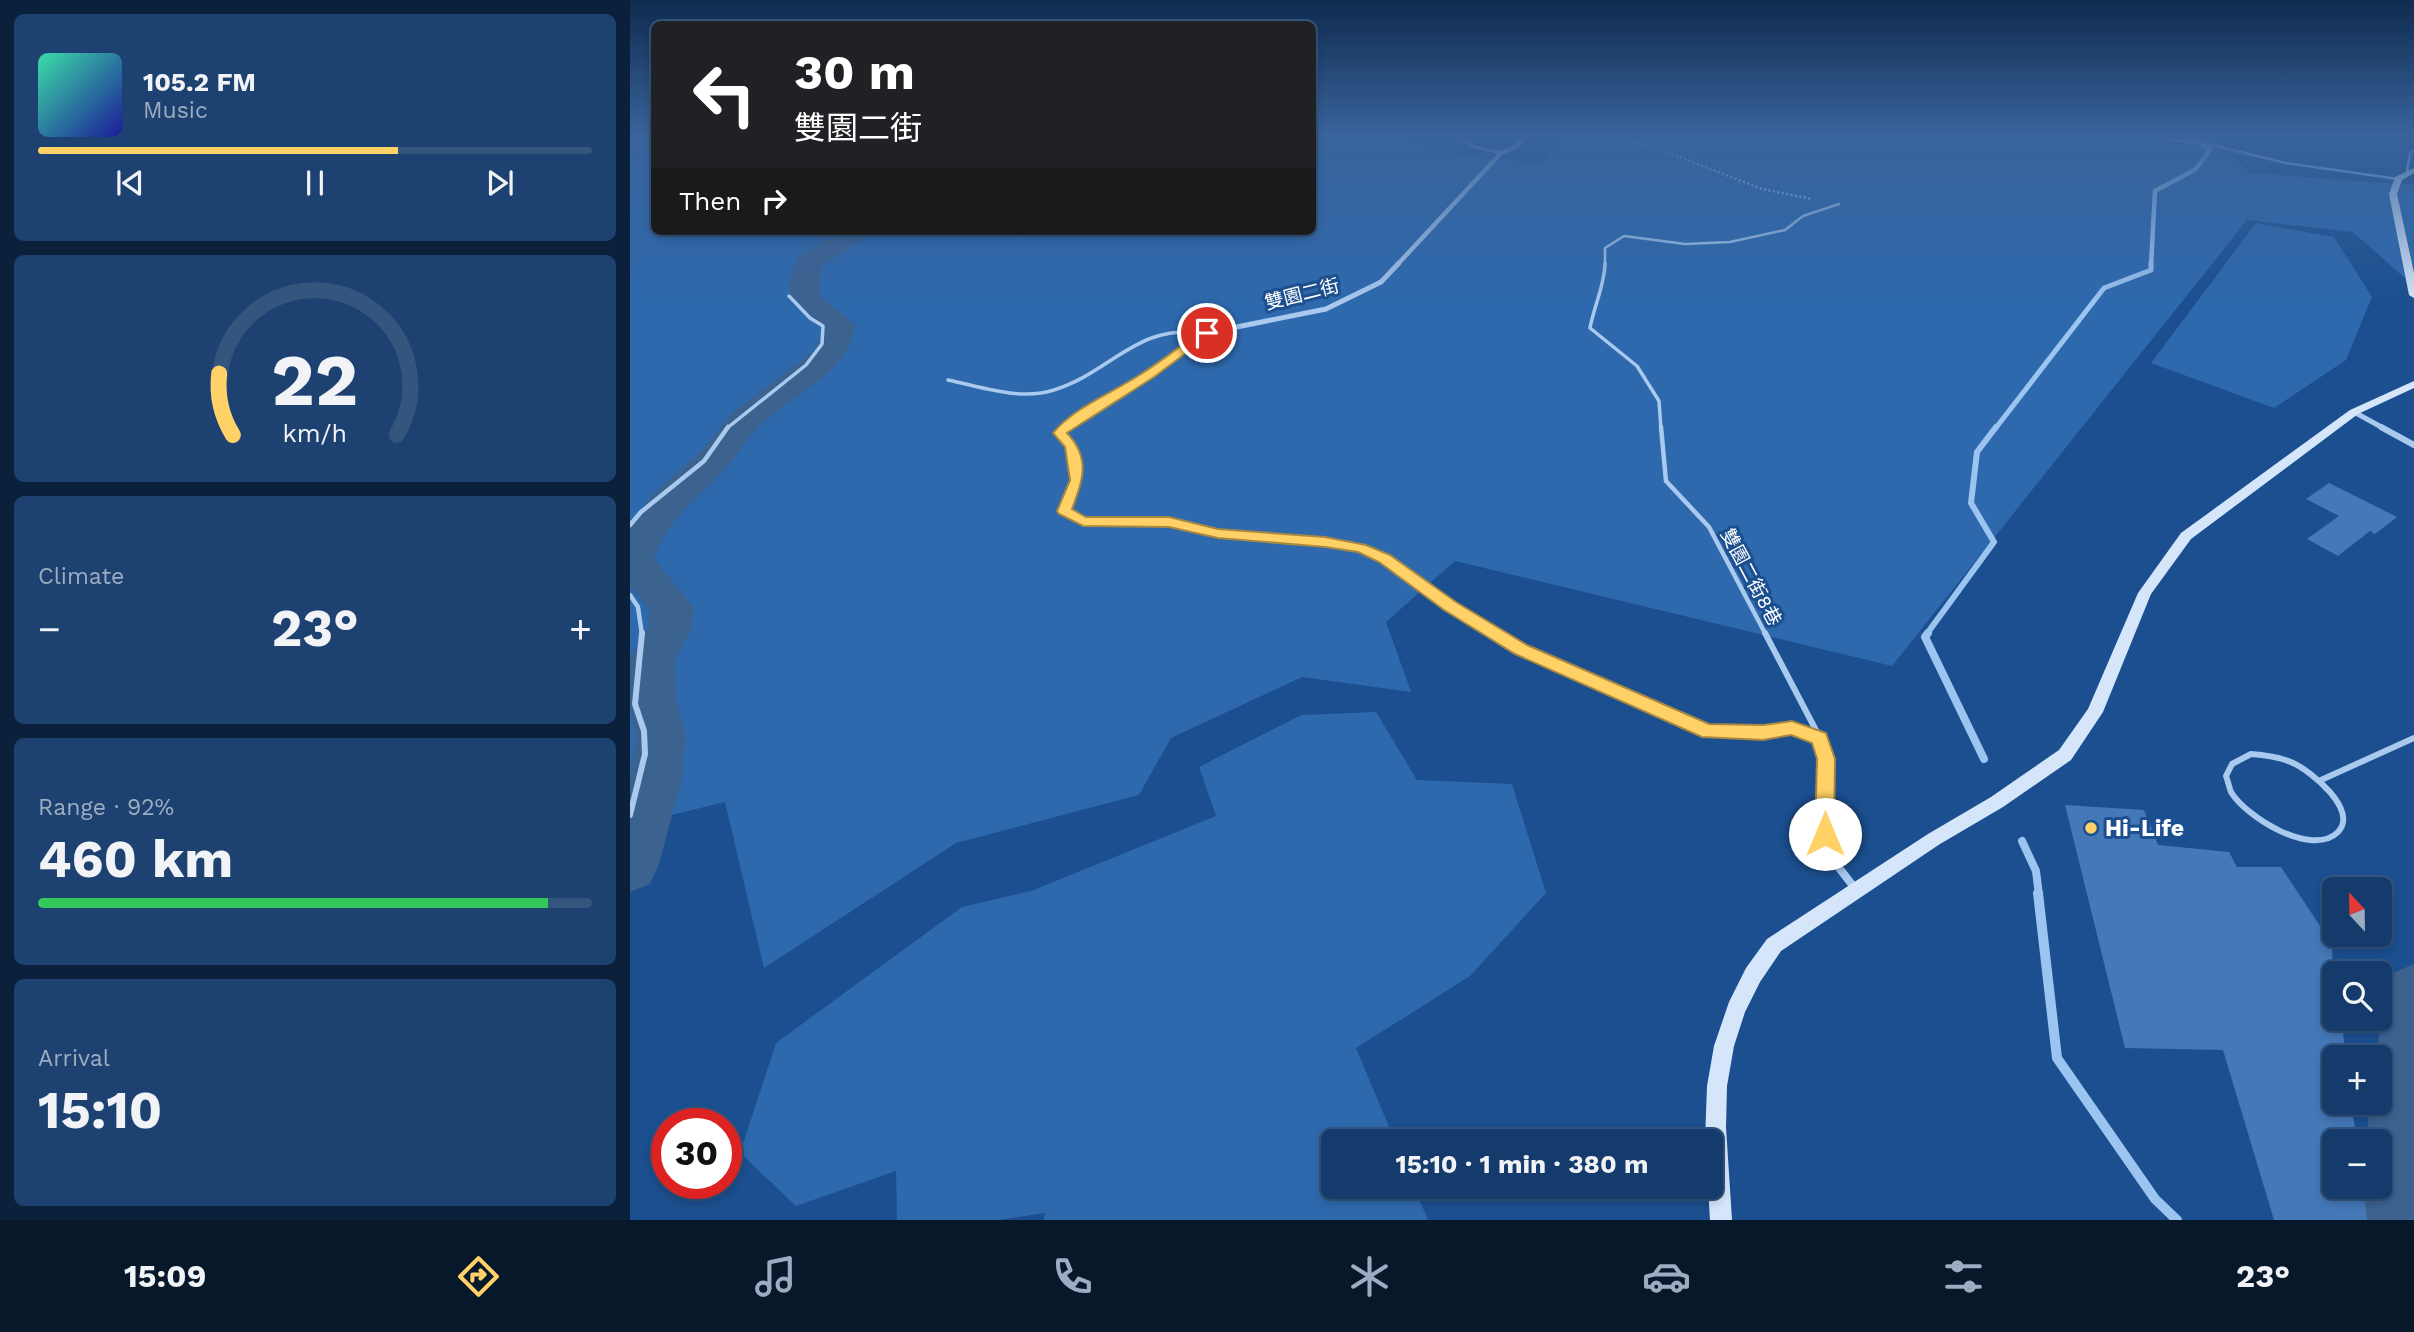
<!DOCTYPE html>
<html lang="en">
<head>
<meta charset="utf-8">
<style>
  :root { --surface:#143b6b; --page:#1d4271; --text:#f1f3f6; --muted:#9dadc1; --line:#33557e; --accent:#ffd166 }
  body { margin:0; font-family:"Work Sans","Noto Sans TC",sans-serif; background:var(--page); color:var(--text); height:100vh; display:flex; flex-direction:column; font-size:26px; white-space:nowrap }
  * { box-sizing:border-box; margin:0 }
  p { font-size:23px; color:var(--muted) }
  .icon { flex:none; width:38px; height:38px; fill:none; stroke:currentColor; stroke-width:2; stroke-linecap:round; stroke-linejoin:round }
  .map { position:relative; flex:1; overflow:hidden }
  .details { display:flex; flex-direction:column; gap:14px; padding:14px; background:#0b203b; width:630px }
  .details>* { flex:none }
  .banner { position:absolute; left:21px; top:21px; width:665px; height:214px; border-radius:10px; box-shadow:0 4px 10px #0003,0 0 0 2px var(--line); background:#202124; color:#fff; overflow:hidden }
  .needle { width:46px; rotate:338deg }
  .controls { position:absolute; left:1692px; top:877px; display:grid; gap:14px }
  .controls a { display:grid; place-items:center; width:70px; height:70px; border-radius:10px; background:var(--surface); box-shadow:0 4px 10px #0003,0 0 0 2px var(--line); font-size:35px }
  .speed { position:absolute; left:21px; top:1108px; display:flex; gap:14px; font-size:35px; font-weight:700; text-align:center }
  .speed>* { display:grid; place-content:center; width:91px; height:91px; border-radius:50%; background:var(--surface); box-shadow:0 4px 10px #0003,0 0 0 2px var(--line); line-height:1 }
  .speed .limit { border:10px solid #d22; background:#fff; color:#111 }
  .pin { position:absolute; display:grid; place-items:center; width:60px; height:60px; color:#fff; margin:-30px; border:4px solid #fff; border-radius:50%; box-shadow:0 2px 7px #0007 }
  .me { position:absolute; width:77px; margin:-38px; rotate:0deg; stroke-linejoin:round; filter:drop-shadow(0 0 5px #0008) }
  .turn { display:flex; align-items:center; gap:24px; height:147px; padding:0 28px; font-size:32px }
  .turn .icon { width:91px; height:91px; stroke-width:2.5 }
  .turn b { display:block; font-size:49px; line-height:60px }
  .then { display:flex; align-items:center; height:66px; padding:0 28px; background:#0003; gap:14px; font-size:26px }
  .big { font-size:52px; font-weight:700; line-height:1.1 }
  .details .widget { flex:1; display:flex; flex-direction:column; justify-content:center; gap:10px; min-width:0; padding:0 24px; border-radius:10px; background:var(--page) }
  .details .dial { align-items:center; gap:0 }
  .dial svg { height:182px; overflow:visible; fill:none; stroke:var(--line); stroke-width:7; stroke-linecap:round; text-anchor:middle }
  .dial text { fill:var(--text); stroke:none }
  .song { display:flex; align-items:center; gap:21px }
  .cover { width:84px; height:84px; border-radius:10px; background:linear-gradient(135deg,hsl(160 70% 55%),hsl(240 70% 35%)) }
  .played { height:7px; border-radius:4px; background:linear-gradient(90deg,var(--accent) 65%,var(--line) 65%) }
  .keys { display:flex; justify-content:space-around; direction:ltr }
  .heat { display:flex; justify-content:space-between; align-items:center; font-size:38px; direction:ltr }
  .charge { height:10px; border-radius:5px; background:linear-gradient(90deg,#34c759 92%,var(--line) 0) }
  .trip { position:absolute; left:691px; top:1129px; width:402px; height:70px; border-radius:10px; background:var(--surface); box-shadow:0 4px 10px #0003,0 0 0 2px var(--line); font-weight:700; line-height:70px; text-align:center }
  .menu { display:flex; height:112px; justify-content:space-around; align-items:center; background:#08182b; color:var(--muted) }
  .menu .icon { width:49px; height:49px }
  .menu .selected { color:var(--accent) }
  .menu b { font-size:32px; color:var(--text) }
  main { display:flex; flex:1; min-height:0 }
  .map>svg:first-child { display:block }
  .green { fill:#2e69ad }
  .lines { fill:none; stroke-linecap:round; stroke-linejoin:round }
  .stream-far4 { stroke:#9cc4f0; stroke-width:4.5 }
  .stream-far3 { stroke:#9cc4f0; stroke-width:5 }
  .stream-far2 { stroke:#9cc4f0; stroke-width:6 }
  .stream-far1 { stroke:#9cc4f0; stroke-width:8 }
  .stream { stroke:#9cc4f0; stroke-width:10 }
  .river { fill:#3c6290; fill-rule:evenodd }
  .building { fill:#4478b7 }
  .path { stroke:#a9c9ee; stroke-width:2.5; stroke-dasharray:2 2.5; stroke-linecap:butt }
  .lane-far3 { stroke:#a9c9ee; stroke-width:2.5 }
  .lane-far2 { stroke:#a9c9ee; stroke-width:3.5 }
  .lane-far1 { stroke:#a9c9ee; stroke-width:4.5 }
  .lane { stroke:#a9c9ee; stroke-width:6 }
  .street-far3 { stroke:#a9c9ee; stroke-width:4.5 }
  .street-far2 { stroke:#a9c9ee; stroke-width:5 }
  .street-far1 { stroke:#a9c9ee; stroke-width:6 }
  .street { stroke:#a9c9ee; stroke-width:8 }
  .secondary { fill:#d6e6fa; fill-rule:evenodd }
  .route { fill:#ffd166; stroke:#a68842; stroke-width:2 }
  .poi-dot { fill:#ffd166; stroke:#1b4f8f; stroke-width:2.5 }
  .labels { text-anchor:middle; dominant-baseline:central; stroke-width:6; stroke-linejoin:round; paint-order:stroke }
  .street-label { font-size:19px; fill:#fff; stroke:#1b4f8f }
  .near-poi-label { font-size:23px; font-weight:bold; fill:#fff; stroke:#1b4f8f; text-anchor:start }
</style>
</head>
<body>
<main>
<section class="details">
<div class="widget">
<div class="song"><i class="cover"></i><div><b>105.2 FM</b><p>Music</p></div></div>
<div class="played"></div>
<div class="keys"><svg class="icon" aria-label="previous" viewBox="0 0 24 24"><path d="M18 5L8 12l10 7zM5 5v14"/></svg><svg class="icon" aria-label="pause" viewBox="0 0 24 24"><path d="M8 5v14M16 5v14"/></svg><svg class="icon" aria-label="next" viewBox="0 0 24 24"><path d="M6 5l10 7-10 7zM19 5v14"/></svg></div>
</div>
<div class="widget dial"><svg viewBox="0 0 100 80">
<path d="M14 69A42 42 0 1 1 86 69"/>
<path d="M14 69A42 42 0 0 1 8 42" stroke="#ffd166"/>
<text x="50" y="56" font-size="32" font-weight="700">22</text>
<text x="50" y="72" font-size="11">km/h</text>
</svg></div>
<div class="widget"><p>Climate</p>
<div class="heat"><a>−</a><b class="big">23°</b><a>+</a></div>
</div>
<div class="widget"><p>Range · 92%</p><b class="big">460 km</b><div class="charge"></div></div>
<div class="widget"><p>Arrival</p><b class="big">15:10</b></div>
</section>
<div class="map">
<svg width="1784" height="1220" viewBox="0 0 1784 1220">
  <rect width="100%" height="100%" fill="#1b4f8f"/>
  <g class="green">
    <polygon points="0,133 24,133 24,231 398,231 441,234 448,231 682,231 683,133 756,133 832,156 913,163 932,133 1576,133 1620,173 1784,185 1784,286 1723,232 1617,220 1262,666 825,561 756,622 781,692 672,677 541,738 509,795 326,843 134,968 95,802 0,825"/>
    <polygon points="1626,223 1704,237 1742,297 1716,360 1644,408 1521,363"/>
    <polygon points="746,712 787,780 882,784 916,893 840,976 726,1048 765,1141 704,1141 704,1186 784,1187 798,1220 414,1220 415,1213 368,1220 267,1220 266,1171 166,1206 110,1153 146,1043 332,907 401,891 586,816 569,767 671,715"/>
  </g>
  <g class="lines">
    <polyline class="stream-far4" points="1521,265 1525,191 1566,169 1580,150 1555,133"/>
    <polyline class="stream-far3" points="1365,429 1474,288 1521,270 1521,263"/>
    <polyline class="stream-far2" points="1296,635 1364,542 1341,503 1347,452 1366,427"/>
    <g class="stream-far1">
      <polyline points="1298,633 1295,637 1354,759"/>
      <polyline points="1392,841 1406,871 1409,895"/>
    </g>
    <polyline class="stream" points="1408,893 1427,1058 1525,1199 1547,1220"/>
    <g class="river">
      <path d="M209 231H240L237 237 191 267 190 295 226 326C213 377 171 389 135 421 119 434 111 452 97 467 68 499 40 515 24 558L64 608 62 628 45 659 46 699 56 737 52 779 28 867 20 884 0 892V780L6 737 0 708V657L18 627 20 611 0 586V523L24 493 73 449 103 412 184 351 194 328 164 304 160 298 159 281 168 257Z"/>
      <polygon points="1784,964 1784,1220 1734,1220 1728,1205 1730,1186 1750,1186 1750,1141 1736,1141 1740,1102 1750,1102 1750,1057 1746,1057 1754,994 1763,973"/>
    </g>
  </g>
  <g class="building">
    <polygon points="1699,483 1767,517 1745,534 1740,531 1708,556 1677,539 1709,516 1676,499"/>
    <polygon points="1435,805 1514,810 1528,845 1599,852 1607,867 1651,867 1702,944 1704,1018 1711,1018 1716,1057 1704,1057 1704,1102 1721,1102 1727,1141 1704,1141 1704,1186 1733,1186 1737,1220 1644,1220 1593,1050 1495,1048"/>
  </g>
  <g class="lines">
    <polyline class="path" points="959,133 1021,146 1132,189 1182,199"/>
    <g class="lane-far3">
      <polyline points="819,133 844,147 871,153"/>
      <polyline points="1498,133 1590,147 1656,163 1768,179"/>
      <polyline points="1780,133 1784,135"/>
      <polyline points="1777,172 1780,153 1784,151"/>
      <polyline points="975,265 975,248 994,236 1055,244 1100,242 1155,230 1173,216 1209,204"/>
    </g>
    <g class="lane-far2">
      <path d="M975 263C975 284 964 306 960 328L1007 366 1029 401 1031 429"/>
      <path d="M318 380C352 387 390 401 424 390 484 371 505 323 577 333"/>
      <polyline points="96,429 176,365 192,344 193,326 180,318 159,296"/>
    </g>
    <g class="lane-far1">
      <polyline points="1031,427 1036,481 1079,527 1136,635"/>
      <polyline points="0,525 11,512 74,461 98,427"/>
      <polyline points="0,595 8,607 12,635"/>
    </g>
    <g class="lane">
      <polyline points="1135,633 1190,738"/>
      <path d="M1621 754C1636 755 1650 757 1663 763 1681 771 1729 810 1708 832 1682 858 1616 817 1601 792 1599 787 1598 781 1596 776L1602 764Z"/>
      <polyline points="1691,780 1784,738"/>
      <polyline points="0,815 15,754 14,731 5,704 12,633"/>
    </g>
    <polyline class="street-far3" points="767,265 871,153 887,146 898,133"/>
    <g class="street-far2">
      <polyline points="1724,412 1755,429"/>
      <polyline points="434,429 520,374 577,333 696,309 751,282 769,263"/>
    </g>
    <g class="street-far1">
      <path d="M436 427 429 433C454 462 448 478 434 511L453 522H539L588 533 695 542 731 548 754 558 820 606 868 635"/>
      <polyline points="1751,427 1784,445"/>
    </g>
    <polyline class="street" points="865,633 891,649 1078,731 1133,733 1162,728 1190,738 1196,759 1195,834 1206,864 1227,891"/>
    <g class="secondary">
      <polygon points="1784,168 1784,173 1772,180 1767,194 1784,273 1784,298 1779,295 1759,194 1765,177"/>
      <polygon points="1784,381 1784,388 1728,414 1561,539 1521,594 1473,712 1441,760 1373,807 1310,844 1151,951 1130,982 1115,1012 1104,1046 1097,1086 1096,1127 1102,1220 1080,1220 1078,1186 1082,1186 1082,1141 1075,1141 1077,1086 1084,1046 1099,1002 1116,968 1137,939 1298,834 1361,797 1429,750 1458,709 1508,593 1551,533 1720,410"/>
    </g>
  </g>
  <linearGradient id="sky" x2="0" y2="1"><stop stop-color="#0f2b4f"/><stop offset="0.44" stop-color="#39639b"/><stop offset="1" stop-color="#39639b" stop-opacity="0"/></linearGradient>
  <rect width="1784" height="304" fill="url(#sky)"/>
  <path class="route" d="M573 330 583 333 524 377 437 433C461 458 453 481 442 509L456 517H539L588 529 695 537 736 545 760 555 826 602 897 645 1079 724 1133 725 1162 721 1196 733 1205 759 1204 834 1202 840 1195 843 1188 840 1185 834 1187 759 1182 743 1161 735 1133 740 1072 737 885 654 814 610 749 562 728 552 695 547 588 538 539 527 453 526 429 514 427 511 440 480 435 447 423 433C445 406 485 392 514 372 534 359 553 344 573 330Z"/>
  <circle class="poi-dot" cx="1461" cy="828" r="7"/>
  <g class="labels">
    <g class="street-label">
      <text transform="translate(672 294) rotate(-14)">雙園二街</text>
      <text transform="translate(1121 577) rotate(62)">雙園二街8巷</text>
    </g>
    <g class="near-poi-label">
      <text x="1475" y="828">Hi-Life</text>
    </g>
  </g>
</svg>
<div class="controls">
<a><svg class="needle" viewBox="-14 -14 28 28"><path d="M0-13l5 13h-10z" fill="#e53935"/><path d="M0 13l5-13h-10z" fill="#9dadc1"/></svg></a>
<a><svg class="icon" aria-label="search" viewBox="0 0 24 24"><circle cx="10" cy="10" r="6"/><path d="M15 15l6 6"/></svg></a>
<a>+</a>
<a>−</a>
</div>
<div class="speed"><div class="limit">30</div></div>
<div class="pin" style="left:577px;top:333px;background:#d93025"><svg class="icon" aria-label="arrive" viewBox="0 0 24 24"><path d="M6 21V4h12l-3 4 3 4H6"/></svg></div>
<svg class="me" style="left:1195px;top:834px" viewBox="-20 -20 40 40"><circle r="19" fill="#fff"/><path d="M0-13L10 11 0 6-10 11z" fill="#ffd166"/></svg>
<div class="trip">15:10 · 1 min · 380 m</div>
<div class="banner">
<div class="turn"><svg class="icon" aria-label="left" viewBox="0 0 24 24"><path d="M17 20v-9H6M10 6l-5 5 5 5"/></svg><div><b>30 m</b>雙園二街</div></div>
<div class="then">Then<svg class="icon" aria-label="right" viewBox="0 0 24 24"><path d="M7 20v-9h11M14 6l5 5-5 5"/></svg></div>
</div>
</div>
</main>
<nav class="menu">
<b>15:09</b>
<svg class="icon selected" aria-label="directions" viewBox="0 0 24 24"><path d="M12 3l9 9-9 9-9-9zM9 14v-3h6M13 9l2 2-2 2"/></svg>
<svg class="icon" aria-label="music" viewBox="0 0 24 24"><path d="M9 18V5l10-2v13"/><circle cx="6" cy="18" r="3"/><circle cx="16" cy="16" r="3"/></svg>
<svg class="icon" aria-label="phone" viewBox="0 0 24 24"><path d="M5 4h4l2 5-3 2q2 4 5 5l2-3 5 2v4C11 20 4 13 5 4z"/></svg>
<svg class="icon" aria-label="climate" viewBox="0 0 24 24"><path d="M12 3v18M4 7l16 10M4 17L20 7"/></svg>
<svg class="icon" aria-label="car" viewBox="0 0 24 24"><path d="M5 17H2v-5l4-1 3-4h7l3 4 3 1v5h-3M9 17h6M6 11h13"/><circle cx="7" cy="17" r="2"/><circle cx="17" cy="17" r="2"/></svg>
<svg class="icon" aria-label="filters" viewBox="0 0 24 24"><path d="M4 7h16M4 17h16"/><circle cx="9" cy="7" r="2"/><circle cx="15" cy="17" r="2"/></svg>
<b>23°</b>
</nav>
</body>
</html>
